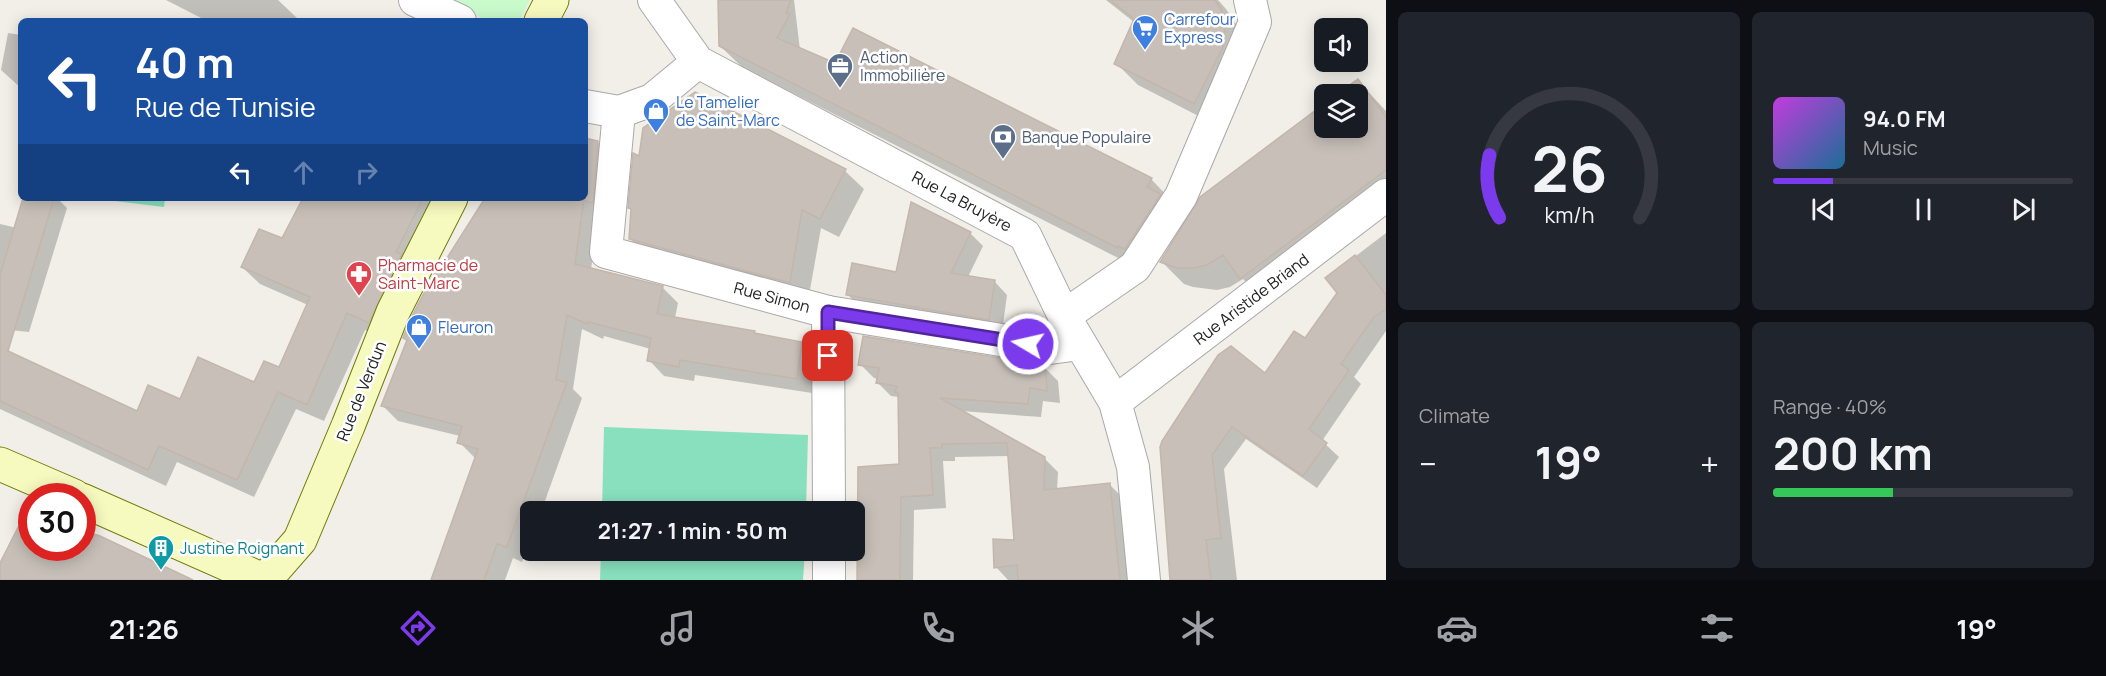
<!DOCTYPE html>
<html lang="en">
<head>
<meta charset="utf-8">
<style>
  :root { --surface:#171b24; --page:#20242c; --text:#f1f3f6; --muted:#9ea1a6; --line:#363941; --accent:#7c3aed }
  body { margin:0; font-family:Manrope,sans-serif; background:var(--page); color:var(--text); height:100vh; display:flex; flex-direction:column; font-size:22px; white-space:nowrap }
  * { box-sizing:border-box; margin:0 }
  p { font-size:20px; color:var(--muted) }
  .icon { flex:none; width:33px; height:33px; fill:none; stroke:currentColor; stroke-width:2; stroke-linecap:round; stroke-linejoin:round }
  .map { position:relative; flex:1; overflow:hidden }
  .drawer { display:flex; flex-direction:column; gap:12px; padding:12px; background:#0d0f14; width:720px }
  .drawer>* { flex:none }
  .top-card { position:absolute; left:18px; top:18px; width:570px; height:183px; border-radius:9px; box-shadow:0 3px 15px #0003; background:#1a4fa0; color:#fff; overflow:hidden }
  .tools { position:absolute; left:1314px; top:18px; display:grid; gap:12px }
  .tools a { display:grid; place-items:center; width:54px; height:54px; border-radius:9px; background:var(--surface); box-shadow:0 3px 15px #0003; font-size:30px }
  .speed { position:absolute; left:18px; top:483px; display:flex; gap:12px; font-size:30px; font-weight:700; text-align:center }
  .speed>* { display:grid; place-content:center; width:78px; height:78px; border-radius:50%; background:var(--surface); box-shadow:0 3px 15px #0003; line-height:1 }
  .speed .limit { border:9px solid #d22; background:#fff; color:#111 }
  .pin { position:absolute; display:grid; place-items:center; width:51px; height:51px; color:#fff; margin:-26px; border-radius:12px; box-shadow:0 3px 9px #0006 }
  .me { position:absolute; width:66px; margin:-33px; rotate:279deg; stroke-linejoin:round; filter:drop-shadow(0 0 4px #0008) }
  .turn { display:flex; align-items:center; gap:21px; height:126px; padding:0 18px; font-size:27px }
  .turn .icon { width:78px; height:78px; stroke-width:2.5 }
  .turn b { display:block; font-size:42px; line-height:51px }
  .lanes { display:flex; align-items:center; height:57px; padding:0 18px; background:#0003; justify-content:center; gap:30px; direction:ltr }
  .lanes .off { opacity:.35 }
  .big { font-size:45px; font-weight:700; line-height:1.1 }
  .drawer .widget { flex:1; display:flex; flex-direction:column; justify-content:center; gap:9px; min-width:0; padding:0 21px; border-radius:9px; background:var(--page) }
  .drawer .dial { align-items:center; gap:0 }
  .dial svg { height:156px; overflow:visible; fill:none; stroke:var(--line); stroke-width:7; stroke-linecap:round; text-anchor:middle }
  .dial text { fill:var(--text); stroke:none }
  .song { display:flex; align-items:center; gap:18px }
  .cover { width:72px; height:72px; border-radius:9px; background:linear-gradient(135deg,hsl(290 70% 55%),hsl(200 70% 35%)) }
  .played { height:6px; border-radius:3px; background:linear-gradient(90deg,var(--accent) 20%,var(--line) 20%) }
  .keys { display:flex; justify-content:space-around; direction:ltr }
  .heat { display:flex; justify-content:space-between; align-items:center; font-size:33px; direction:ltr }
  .charge { height:9px; border-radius:4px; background:linear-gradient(90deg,#34c759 40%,var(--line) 0) }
  .drawer .tiles { flex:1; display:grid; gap:12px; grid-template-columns:repeat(2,1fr) }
  .trip { position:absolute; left:520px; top:501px; width:345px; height:60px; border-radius:9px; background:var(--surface); box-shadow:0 3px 15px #0003; font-weight:700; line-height:60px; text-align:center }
  .menu { display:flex; height:96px; justify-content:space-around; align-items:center; background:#090b0e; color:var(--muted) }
  .menu .icon { width:42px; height:42px }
  .menu .current { color:var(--accent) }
  .menu b { font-size:27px; color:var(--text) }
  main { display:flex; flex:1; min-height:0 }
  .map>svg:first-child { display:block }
  .park { fill:#c8facc }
  .pitch { fill:#88e0be }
  .shadow { fill:#0003 }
  .building { fill:#c7bfb8; stroke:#c4b6ab; stroke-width:1.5 }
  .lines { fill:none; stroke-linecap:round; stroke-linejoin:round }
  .street-casing { stroke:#a9a9a9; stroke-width:34 }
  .secondary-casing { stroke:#707d05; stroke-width:35 }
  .street { stroke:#fff; stroke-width:32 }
  .secondary { stroke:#f7fabf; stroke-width:33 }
  .route-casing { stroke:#51269a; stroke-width:15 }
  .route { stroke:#7c3aed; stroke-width:10 }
  .labels { text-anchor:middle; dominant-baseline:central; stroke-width:5; stroke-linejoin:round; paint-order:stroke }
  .shop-label { font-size:16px; fill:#366cbe; stroke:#fff; text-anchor:start }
  .service-label { font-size:16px; fill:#4e5e75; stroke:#fff; text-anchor:start }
  .street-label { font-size:16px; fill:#222; stroke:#fff }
  .health-label { font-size:16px; fill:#be3a42; stroke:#fff; text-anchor:start }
  .culture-label { font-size:16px; fill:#0d838f; stroke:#fff; text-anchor:start }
</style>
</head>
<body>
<main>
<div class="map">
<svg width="1386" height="580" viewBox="0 0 1386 580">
  <rect width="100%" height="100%" fill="#f2efe9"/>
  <polygon class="park" points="441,0 530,0 519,21 489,21"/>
  <g class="pitch">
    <polygon points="90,198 165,198 164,207"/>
    <polygon points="604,427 808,435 806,511 602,511"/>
    <polygon points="601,551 805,551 803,580 600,580"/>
  </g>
  <g class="shadow">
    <polygon points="166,0 278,0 298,19 297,21 207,21"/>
    <polygon points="719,0 794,0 800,50 836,65 1151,179 1173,202 1140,269 743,68 720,46"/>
    <polygon points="1106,0 1218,0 1226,9 1242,33 1216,125 1138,85 1116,63 1134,22"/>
    <polygon points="8,33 21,35 21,88 1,70"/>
    <polygon points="1358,81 1386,111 1386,208 1264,300 1243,279 1230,287 1217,290 1193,287 1184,284 1162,262 1201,198 1324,106 1324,128 1358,128 1358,94 1339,94"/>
    <polygon points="695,94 845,171 864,189 839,237 821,228 808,301 649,258 630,239 633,211 630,208 640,158"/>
    <polygon points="585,140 597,142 613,158 599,216 591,269 662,287 678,303 675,318 754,332 758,336 802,343 817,359 812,393 695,375 694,381 664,376 649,360 651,349 604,336 603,339 582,329 573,389 582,398 541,512 531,512 531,537 522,562 513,558 505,580 433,580 476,459 459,442 460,436 398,421 383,406 408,341 405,338 440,271 486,198 585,198"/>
    <polygon points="25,198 57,198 67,208 29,332 0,329 0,224 17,228"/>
    <polygon points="305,198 449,198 386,339 365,330 324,421 296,409 254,497 177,462 166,486 0,409 0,349 138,412 255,384 279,369 308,305 260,284 242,267 283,240"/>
    <polygon points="970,233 983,246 968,277 995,282 1007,295 1002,332 861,308 848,295 897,274"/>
    <polygon points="1386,233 1386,331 1354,377 1361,384 1322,441 1339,457 1317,488 1246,439 1224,469 1237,580 1171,580 1161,447 1266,375 1306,340 1339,293 1327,278"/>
    <polygon points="860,364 1044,367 1058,381 1060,403 1043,401 1041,417 961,411 1044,458 1058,472 1057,490 1110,485 1123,498 1132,580 1008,580 996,567 1016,541 1009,456 955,457 955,461 943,461 946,508 914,510 913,580 858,580 900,465 900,397 891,396 877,382 878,379 874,378"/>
    <polygon points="32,548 82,548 188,580 0,580 0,567"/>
  </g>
  <g class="building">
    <polygon points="718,0 791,0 786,13 790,14 777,38 835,63 853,28 1152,178 1147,187 1161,194 1125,249 1118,246 1118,248 719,46"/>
    <polygon points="1110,0 1215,0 1221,9 1225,26 1223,47 1194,104 1114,64 1134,19"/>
    <polygon points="1358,79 1386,117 1386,170 1240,279 1223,255 1207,265 1194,268 1177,268 1160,262 1200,197 1324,104 1324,128 1358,128 1358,94 1337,94"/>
    <polygon points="695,92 846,169 820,219 802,210 790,283 629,239 631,209 628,208 633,153 639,156 643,128"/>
    <polygon points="585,138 598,141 593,203 585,201"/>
    <polygon points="23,198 54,198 8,351 137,411 148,385 180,399 198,357 254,382 264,361 279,367 310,297 241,267 259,229 282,238 303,198 423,198 396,252 402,254 369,323 347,313 307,405 278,392 237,480 159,446 148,470 0,401 0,275"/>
    <polygon points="485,198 584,198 575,264 663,286 657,314 755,331 754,333 802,342 797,379 680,360 679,367 647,361 651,338 588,322 587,324 567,315 556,380 567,382 507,547 497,544 484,580 431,580 478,449 457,443 462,426 381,406 407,340 403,338 410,320 437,268 440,269"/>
    <polygon points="911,202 971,232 951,273 995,280 989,320 846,295 852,263 896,272"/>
    <polygon points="1355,255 1386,295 1386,309 1374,317 1341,364 1349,370 1309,429 1327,443 1303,476 1232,427 1212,455 1221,538 1206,540 1211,580 1170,580 1160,447 1162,441 1218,355 1231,346 1265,373 1294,331 1305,338 1337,293 1325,278"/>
    <polygon points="863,336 1045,365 1047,391 1030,388 1028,404 940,398 1045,457 1044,490 1110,483 1120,580 1018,580 1017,565 994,568 993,539 1014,540 1007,443 942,444 942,448 930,448 933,495 901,497 900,580 857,580 858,467 899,464 898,393 895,392 897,386 876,383 879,368 858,365"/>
    <polygon points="32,500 32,548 82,548 82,530 100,536 193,580 0,580 0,563"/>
  </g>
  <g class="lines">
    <g class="street-casing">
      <g id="street">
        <polyline points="415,0 460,21"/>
        <polyline points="654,0 698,62 1025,235 1064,316 1115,402 1133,467 1144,580"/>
        <polyline points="585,106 619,112 652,100 698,62"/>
        <polyline points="619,112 606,252 828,312 1050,348 1080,344"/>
        <polyline points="828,312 829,512"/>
        <polyline points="1064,316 1135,267 1181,196 1255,22 1250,0"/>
        <polyline points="1115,402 1386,195"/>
        <polyline points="829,550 829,580"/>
      </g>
    </g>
    <g class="secondary-casing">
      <g id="secondary">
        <polyline points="541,21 552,0"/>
        <polyline points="0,464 74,496"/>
        <polyline points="82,500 263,580"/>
        <polyline points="265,580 300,540 348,426 393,312 451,198"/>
      </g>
    </g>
    <use href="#street" class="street"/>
    <use href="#secondary" class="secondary"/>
  </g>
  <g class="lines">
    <g class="route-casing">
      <polyline id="route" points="828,356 828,312 1028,344"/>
    </g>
    <use href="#route" class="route"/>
  </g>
  <defs>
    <g id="supermarket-pin" transform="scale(1.35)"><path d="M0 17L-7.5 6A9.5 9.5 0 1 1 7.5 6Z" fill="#3f7fe0" stroke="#fff"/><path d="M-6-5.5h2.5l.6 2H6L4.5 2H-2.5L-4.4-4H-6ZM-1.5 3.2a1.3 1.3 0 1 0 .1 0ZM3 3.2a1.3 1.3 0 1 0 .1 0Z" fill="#fff"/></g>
    <g id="office-pin" transform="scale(1.35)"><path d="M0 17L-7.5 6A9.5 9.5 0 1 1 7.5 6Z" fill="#5c6f8a" stroke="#fff"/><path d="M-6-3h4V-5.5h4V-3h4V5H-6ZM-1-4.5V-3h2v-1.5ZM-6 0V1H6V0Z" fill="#fff"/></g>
    <g id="shop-pin" transform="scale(1.35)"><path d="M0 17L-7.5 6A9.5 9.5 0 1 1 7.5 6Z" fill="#3f7fe0" stroke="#fff"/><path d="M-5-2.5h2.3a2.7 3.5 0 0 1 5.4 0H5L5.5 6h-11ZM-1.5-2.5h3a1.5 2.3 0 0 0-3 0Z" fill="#fff"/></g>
    <g id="bank-pin" transform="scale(1.35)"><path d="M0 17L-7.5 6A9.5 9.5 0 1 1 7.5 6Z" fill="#5c6f8a" stroke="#fff"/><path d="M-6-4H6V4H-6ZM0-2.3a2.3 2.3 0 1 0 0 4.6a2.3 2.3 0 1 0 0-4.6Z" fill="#fff"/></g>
    <g id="pharmacy-pin" transform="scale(1.35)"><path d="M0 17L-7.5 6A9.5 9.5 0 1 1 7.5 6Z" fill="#e0444e" stroke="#fff"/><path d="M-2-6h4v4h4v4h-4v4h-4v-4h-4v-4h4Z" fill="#fff"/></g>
    <g id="building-pin" transform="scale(1.35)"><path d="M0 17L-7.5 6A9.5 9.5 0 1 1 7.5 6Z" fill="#0f9aa8" stroke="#fff"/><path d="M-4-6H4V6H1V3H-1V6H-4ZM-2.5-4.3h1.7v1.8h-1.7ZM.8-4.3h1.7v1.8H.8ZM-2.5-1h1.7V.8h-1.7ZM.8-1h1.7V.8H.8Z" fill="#fff"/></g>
  </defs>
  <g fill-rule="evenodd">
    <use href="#supermarket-pin" x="1145" y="28"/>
    <use href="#office-pin" x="840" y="66"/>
    <use href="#shop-pin" x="656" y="111"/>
    <use href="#bank-pin" x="1003" y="137"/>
    <use href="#pharmacy-pin" x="359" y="274"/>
    <use href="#shop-pin" x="419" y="327"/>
    <use href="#building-pin" x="161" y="548"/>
  </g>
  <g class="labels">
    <g class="shop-label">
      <text x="1164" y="19">Carrefour<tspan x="1164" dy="18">Express</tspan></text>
      <text x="676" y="102">Le Tamelier<tspan x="676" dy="18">de Saint-Marc</tspan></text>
      <text x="438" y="327">Fleuron</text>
    </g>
    <g class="service-label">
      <text x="860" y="57">Action<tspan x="860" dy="18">Immobilière</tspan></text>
      <text x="1022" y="137">Banque Populaire</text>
    </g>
    <g class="street-label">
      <text transform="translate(962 201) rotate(28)">Rue La Bruyère</text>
      <text transform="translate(772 297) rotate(15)">Rue Simon</text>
      <text transform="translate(1251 299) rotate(-37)">Rue Aristide Briand</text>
      <text transform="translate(361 391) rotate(-68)">Rue de Verdun</text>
    </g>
    <g class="health-label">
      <text x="378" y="265">Pharmacie de<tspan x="378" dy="18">Saint-Marc</tspan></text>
    </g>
    <g class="culture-label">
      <text x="180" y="548">Justine Roignant</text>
    </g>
  </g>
</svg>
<div class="tools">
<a><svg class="icon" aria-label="sound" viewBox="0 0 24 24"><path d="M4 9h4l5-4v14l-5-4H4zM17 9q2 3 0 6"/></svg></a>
<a><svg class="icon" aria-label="layers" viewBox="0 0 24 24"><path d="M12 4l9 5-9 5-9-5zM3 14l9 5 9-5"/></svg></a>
</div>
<div class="speed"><div class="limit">30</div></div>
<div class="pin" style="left:828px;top:356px;background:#d93025"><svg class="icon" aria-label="arrive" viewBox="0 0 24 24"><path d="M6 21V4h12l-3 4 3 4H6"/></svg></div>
<svg class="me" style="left:1028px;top:344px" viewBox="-20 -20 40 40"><circle r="17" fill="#7c3aed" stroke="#fff" stroke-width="3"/><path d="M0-11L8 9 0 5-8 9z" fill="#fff"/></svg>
<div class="trip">21:27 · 1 min · 50 m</div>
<div class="top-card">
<div class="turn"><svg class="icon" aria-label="left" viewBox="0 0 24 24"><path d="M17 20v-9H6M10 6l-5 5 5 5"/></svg><div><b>40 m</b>Rue de Tunisie</div></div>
<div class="lanes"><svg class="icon" aria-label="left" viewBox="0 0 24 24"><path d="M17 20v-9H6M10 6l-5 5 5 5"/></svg><svg class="icon off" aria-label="ahead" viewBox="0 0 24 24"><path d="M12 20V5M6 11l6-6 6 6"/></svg><svg class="icon off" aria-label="right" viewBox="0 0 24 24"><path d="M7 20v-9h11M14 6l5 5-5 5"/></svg></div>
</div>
</div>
<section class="drawer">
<div class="tiles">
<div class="widget dial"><svg viewBox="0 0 100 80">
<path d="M14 69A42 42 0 1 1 86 69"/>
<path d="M14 69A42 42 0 0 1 9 37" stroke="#7c3aed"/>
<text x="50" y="56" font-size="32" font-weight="700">26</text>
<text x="50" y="72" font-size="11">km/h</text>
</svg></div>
<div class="widget">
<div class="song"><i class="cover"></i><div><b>94.0 FM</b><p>Music</p></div></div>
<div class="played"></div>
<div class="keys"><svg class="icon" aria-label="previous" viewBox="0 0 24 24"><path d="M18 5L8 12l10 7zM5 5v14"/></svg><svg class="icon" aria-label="pause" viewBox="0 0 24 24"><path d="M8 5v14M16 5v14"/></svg><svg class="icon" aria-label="next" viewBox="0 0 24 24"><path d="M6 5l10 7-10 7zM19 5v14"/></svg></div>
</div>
<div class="widget"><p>Climate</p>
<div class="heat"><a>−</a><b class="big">19°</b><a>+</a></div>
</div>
<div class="widget"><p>Range · 40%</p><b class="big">200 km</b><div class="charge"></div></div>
</div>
</section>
</main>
<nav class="menu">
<b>21:26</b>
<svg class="icon current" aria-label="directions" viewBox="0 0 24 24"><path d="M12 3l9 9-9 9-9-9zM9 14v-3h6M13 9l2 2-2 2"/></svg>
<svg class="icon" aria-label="music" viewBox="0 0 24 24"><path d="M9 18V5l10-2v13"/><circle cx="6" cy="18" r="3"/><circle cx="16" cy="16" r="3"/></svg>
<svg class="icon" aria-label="phone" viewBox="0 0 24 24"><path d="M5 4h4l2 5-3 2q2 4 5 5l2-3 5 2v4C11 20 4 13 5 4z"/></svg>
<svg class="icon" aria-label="climate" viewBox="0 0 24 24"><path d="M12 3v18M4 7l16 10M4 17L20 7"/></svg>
<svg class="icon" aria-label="car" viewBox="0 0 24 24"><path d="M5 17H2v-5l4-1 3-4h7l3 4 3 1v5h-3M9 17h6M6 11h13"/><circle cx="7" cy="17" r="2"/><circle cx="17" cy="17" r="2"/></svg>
<svg class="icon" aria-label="filters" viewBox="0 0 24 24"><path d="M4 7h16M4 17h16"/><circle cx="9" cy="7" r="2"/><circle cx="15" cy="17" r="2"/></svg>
<b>19°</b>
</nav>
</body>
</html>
